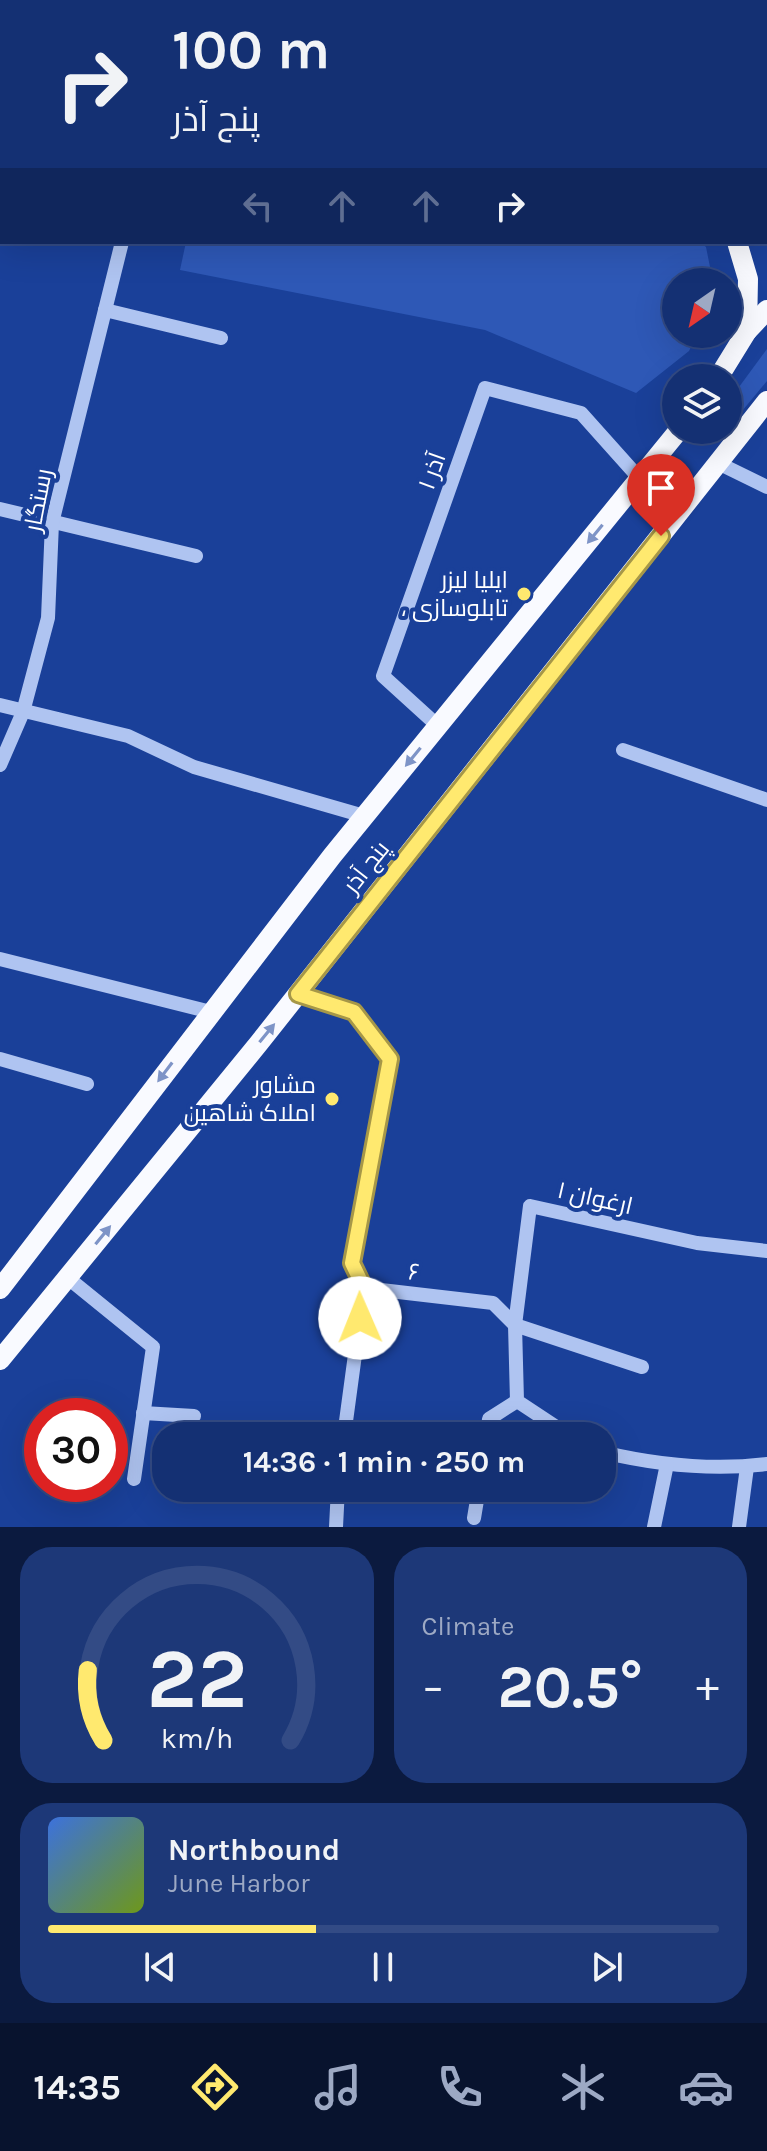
<!DOCTYPE html>
<html lang="en">
<head>
<meta charset="utf-8">
<style>
  :root { --surface:#143073; --page:#1d3878; --text:#f1f3f6; --muted:#9da9c4; --line:#334b85; --accent:#ffe96f }
  body { margin:0; font-family:Karla,Cairo,sans-serif; background:var(--page); color:var(--text); height:100vh; display:flex; flex-direction:column; font-size:30px; white-space:nowrap }
  * { box-sizing:border-box; margin:0 }
  p { font-size:26px; color:var(--muted) }
  .icon { flex:none; width:44px; height:44px; fill:none; stroke:currentColor; stroke-width:2; stroke-linecap:round; stroke-linejoin:round }
  .map { position:relative; height:1527px; overflow:hidden }
  .sheet { display:flex; flex-direction:column; gap:20px; padding:20px; background:#0b1a3f; flex:1 }
  .sheet>* { flex:none }
  .top-card { position:absolute; left:0px; top:0px; width:768px; height:244px; box-shadow:0 8px 32px #0002,0 0 0 2px var(--line); background:#143073; color:var(--text); overflow:hidden }
  .needle { width:52px; rotate:214deg }
  .controls { position:absolute; left:662px; top:268px; display:grid; gap:16px }
  .controls a { display:grid; place-items:center; width:80px; height:80px; border-radius:50%; background:var(--surface); box-shadow:0 8px 32px #0002,0 0 0 2px var(--line); font-size:40px }
  .speed { position:absolute; left:24px; top:1398px; display:flex; gap:16px; font-size:40px; font-weight:700; text-align:center }
  .speed>* { display:grid; place-content:center; width:104px; height:104px; border-radius:50%; background:var(--surface); box-shadow:0 8px 32px #0002,0 0 0 2px var(--line); line-height:1 }
  .speed .limit { border:12px solid #d22; background:#fff; color:#111 }
  .pin { position:absolute; display:grid; place-items:center; width:68px; height:68px; color:#fff; margin:-82px -34px; border-radius:50% 50% 50% 0; rotate:-45deg; box-shadow:0 0 8px #0007 }
  .pin .icon { rotate:45deg }
  .me { position:absolute; width:88px; margin:-44px; rotate:359deg; stroke-linejoin:round; filter:drop-shadow(0 0 6px #0008) }
  .turn { display:flex; align-items:center; gap:28px; height:168px; padding:0 40px; font-size:36px }
  .turn .icon { width:104px; height:104px; stroke-width:2.5 }
  .turn b { display:block; font-size:56px; line-height:68px }
  .lanes { display:flex; align-items:center; height:76px; padding:0 40px; background:#0003; justify-content:center; gap:40px; direction:ltr }
  .lanes .off { opacity:.35 }
  .big { font-size:60px; font-weight:700; line-height:1.1 }
  .sheet .widget { flex:1; display:flex; flex-direction:column; justify-content:center; gap:12px; min-width:0; padding:0 28px; border-radius:32px; background:var(--page) }
  .sheet .dial { align-items:center; gap:0 }
  .dial svg { height:208px; overflow:visible; fill:none; stroke:var(--line); stroke-width:7; stroke-linecap:round; text-anchor:middle }
  .dial text { fill:var(--text); stroke:none }
  .song { display:flex; align-items:center; gap:24px }
  .cover { width:96px; height:96px; border-radius:12px; background:linear-gradient(135deg,hsl(220 70% 55%),hsl(80 70% 35%)) }
  .played { height:8px; border-radius:4px; background:linear-gradient(90deg,var(--accent) 40%,var(--line) 40%) }
  .keys { display:flex; justify-content:space-around; direction:ltr }
  .heat { display:flex; justify-content:space-between; align-items:center; font-size:44px; direction:ltr }
  .sheet .tiles { flex:1; display:grid; gap:20px; grid-template-columns:1fr 1fr }
  .widget:last-child { grid-column:span 2 }
  .trip { position:absolute; left:152px; top:1422px; width:464px; height:80px; border-radius:32px; background:var(--surface); box-shadow:0 8px 32px #0002,0 0 0 2px var(--line); font-weight:700; line-height:80px; text-align:center }
  .tabs { display:flex; height:128px; justify-content:space-around; align-items:center; background:#08132e; color:var(--muted) }
  .tabs .icon { width:56px; height:56px }
  .tabs .on { color:var(--accent) }
  .tabs b { font-size:36px; color:var(--text) }
  .map>svg:first-child { display:block }
  .green { fill:#2e58b6 }
  .lines { fill:none; stroke-linecap:round; stroke-linejoin:round }
  .minor { stroke:#afc4f1; stroke-width:14 }
  .major { stroke:#f9faff; stroke-width:20 }
  .highway { stroke:#fff; stroke-width:24 }
  .oneway { fill:#7e94c7 }
  .route-casing { stroke:#a69748; stroke-width:20 }
  .route { stroke:#ffe96f; stroke-width:14 }
  .poi-dot { fill:#ffe96f; stroke:#1a4099; stroke-width:3 }
  .labels { text-anchor:middle; dominant-baseline:central; stroke-width:8; stroke-linejoin:round; paint-order:stroke }
  .street-label { font-size:24px; fill:#fff; stroke:#1a4099 }
  .poi-label { font-size:24px; fill:#fff; stroke:#1a4099; text-anchor:end }
</style>
</head>
<body>
<div class="map">
<svg width="767" height="1527" viewBox="0 0 767 1527">
  <rect width="100%" height="100%" fill="#1a4099"/>
  <g class="green">
    <polygon points="186,242 700,242 706,247 713,282 676,282 676,334 697,334 689,351 636,393 485,330 180,270"/>
    <polygon points="767,349 767,381 733,422 728,422 728,402"/>
  </g>
  <g class="lines">
    <g class="minor">
      <polyline points="105,310 221,338"/>
      <polyline points="718,463 767,487"/>
      <polyline points="0,509 196,556"/>
      <polyline points="0,705 128,736 194,767 364,816"/>
      <polyline points="438,726 383,676 485,388 581,413 640,479"/>
      <polyline points="623,750 767,800"/>
      <polyline points="0,765 23,712 48,618 52,523 122,242"/>
      <polyline points="0,959 211,1012"/>
      <polyline points="298,994 354,1012 390,1059 352,1263 364,1288 493,1303 515,1325 642,1367"/>
      <polyline points="0,1059 87,1084"/>
      <polyline points="68,1278 153,1347 134,1479"/>
      <polyline points="143,1413 194,1416"/>
      <polyline points="344,1436 364,1288"/>
      <polyline points="487,1436 489,1419 517,1401"/>
      <polyline points="570,1436 517,1401 515,1325 530,1206 697,1243 767,1251"/>
      <path d="M602 1452C657 1465 711 1471 767 1464"/>
      <polyline points="474,1518 479,1488"/>
      <polyline points="336,1527 338,1488"/>
      <polyline points="654,1527 667,1464"/>
      <polyline points="739,1527 747,1467"/>
    </g>
    <g class="major">
      <polyline points="0,70 2,70"/>
      <polyline points="766,189 767,190"/>
      <polyline points="747,331 767,310"/>
      <polyline points="718,378 747,331 748,279 737,242"/>
      <polyline points="0,1289 332,856 679,430"/>
      <polyline points="0,1360 259,1043 767,401"/>
    </g>
    <g class="highway">
      <polyline points="47,0 59,2"/>
      <polyline points="524,0 537,2"/>
      <polyline points="766,38 767,38"/>
      <polyline points="766,117 767,117"/>
    </g>
  </g>
  <defs><path id="oneway-solid" d="M-6-.8H1V-3.2L6.5 0L1 3.2V.8H-6Z" transform="scale(2)"/></defs>
  <g class="oneway">
    <use href="#oneway-solid" transform="translate(595 534) rotate(129)"/>
    <use href="#oneway-solid" transform="translate(413 757) rotate(129)"/>
    <use href="#oneway-solid" transform="translate(267 1033) rotate(-51)"/>
    <use href="#oneway-solid" transform="translate(165 1072) rotate(127)"/>
    <use href="#oneway-solid" transform="translate(103 1235) rotate(-51)"/>
  </g>
  <g class="lines">
    <g class="route-casing">
      <polyline id="route" points="360,1318 364,1288 352,1263 390,1059 354,1012 298,994 661,536"/>
    </g>
    <use href="#route" class="route"/>
  </g>
  <g class="poi-dot">
    <circle cx="524" cy="594" r="8"/>
    <circle cx="332" cy="1099" r="8"/>
  </g>
  <g class="labels">
    <g class="street-label">
      <text transform="translate(432 471) rotate(-70)">آذر ۱</text>
      <text transform="translate(38 500) rotate(-79)">رستگار</text>
      <text transform="translate(366 867) rotate(-52)">پنج آذر</text>
      <text transform="translate(595 1198) rotate(13)">ارغوان ۱</text>
      <text transform="translate(414 1272) rotate(6)">۶</text>
    </g>
    <g class="poi-label">
      <text x="508" y="580">ایلیا لیزر<tspan x="508" dy="28">، تابلوسازی</tspan></text>
      <text x="316" y="1085">مشاور<tspan x="316" dy="28">املاک شاهین</tspan></text>
    </g>
  </g>
</svg>
<div class="controls">
<a><svg class="needle" viewBox="-14 -14 28 28"><path d="M0-13l5 13h-10z" fill="#e53935"/><path d="M0 13l5-13h-10z" fill="#9da9c4"/></svg></a>
<a><svg class="icon" aria-label="layers" viewBox="0 0 24 24"><path d="M12 4l9 5-9 5-9-5zM3 14l9 5 9-5"/></svg></a>
</div>
<div class="speed"><div class="limit">30</div></div>
<div class="pin" style="left:661px;top:536px;background:#d93025"><svg class="icon" aria-label="arrive" viewBox="0 0 24 24"><path d="M6 21V4h12l-3 4 3 4H6"/></svg></div>
<svg class="me" style="left:360px;top:1318px" viewBox="-20 -20 40 40"><circle r="19" fill="#fff"/><path d="M0-13L10 11 0 6-10 11z" fill="#ffe96f"/></svg>
<div class="trip">14:36 · 1 min · 250 m</div>
<div class="top-card">
<div class="turn"><svg class="icon" aria-label="right" viewBox="0 0 24 24"><path d="M7 20v-9h11M14 6l5 5-5 5"/></svg><div><b>100 m</b>پنج آذر</div></div>
<div class="lanes"><svg class="icon off" aria-label="left" viewBox="0 0 24 24"><path d="M17 20v-9H6M10 6l-5 5 5 5"/></svg><svg class="icon off" aria-label="ahead" viewBox="0 0 24 24"><path d="M12 20V5M6 11l6-6 6 6"/></svg><svg class="icon off" aria-label="ahead" viewBox="0 0 24 24"><path d="M12 20V5M6 11l6-6 6 6"/></svg><svg class="icon" aria-label="right" viewBox="0 0 24 24"><path d="M7 20v-9h11M14 6l5 5-5 5"/></svg></div>
</div>
</div>
<section class="sheet">
<div class="tiles">
<div class="widget dial"><svg viewBox="0 0 100 80">
<path d="M14 69A42 42 0 1 1 86 69"/>
<path d="M14 69A42 42 0 0 1 8 42" stroke="#ffe96f"/>
<text x="50" y="56" font-size="32" font-weight="700">22</text>
<text x="50" y="72" font-size="11">km/h</text>
</svg></div>
<div class="widget"><p>Climate</p>
<div class="heat"><a>−</a><b class="big">20.5°</b><a>+</a></div>
</div>
<div class="widget">
<div class="song"><i class="cover"></i><div><b>Northbound</b><p>June Harbor</p></div></div>
<div class="played"></div>
<div class="keys"><svg class="icon" aria-label="previous" viewBox="0 0 24 24"><path d="M18 5L8 12l10 7zM5 5v14"/></svg><svg class="icon" aria-label="pause" viewBox="0 0 24 24"><path d="M8 5v14M16 5v14"/></svg><svg class="icon" aria-label="next" viewBox="0 0 24 24"><path d="M6 5l10 7-10 7zM19 5v14"/></svg></div>
</div>
</div>
</section>
<nav class="tabs">
<b>14:35</b>
<svg class="icon on" aria-label="directions" viewBox="0 0 24 24"><path d="M12 3l9 9-9 9-9-9zM9 14v-3h6M13 9l2 2-2 2"/></svg>
<svg class="icon" aria-label="music" viewBox="0 0 24 24"><path d="M9 18V5l10-2v13"/><circle cx="6" cy="18" r="3"/><circle cx="16" cy="16" r="3"/></svg>
<svg class="icon" aria-label="phone" viewBox="0 0 24 24"><path d="M5 4h4l2 5-3 2q2 4 5 5l2-3 5 2v4C11 20 4 13 5 4z"/></svg>
<svg class="icon" aria-label="climate" viewBox="0 0 24 24"><path d="M12 3v18M4 7l16 10M4 17L20 7"/></svg>
<svg class="icon" aria-label="car" viewBox="0 0 24 24"><path d="M5 17H2v-5l4-1 3-4h7l3 4 3 1v5h-3M9 17h6M6 11h13"/><circle cx="7" cy="17" r="2"/><circle cx="17" cy="17" r="2"/></svg>
</nav>
</body>
</html>
